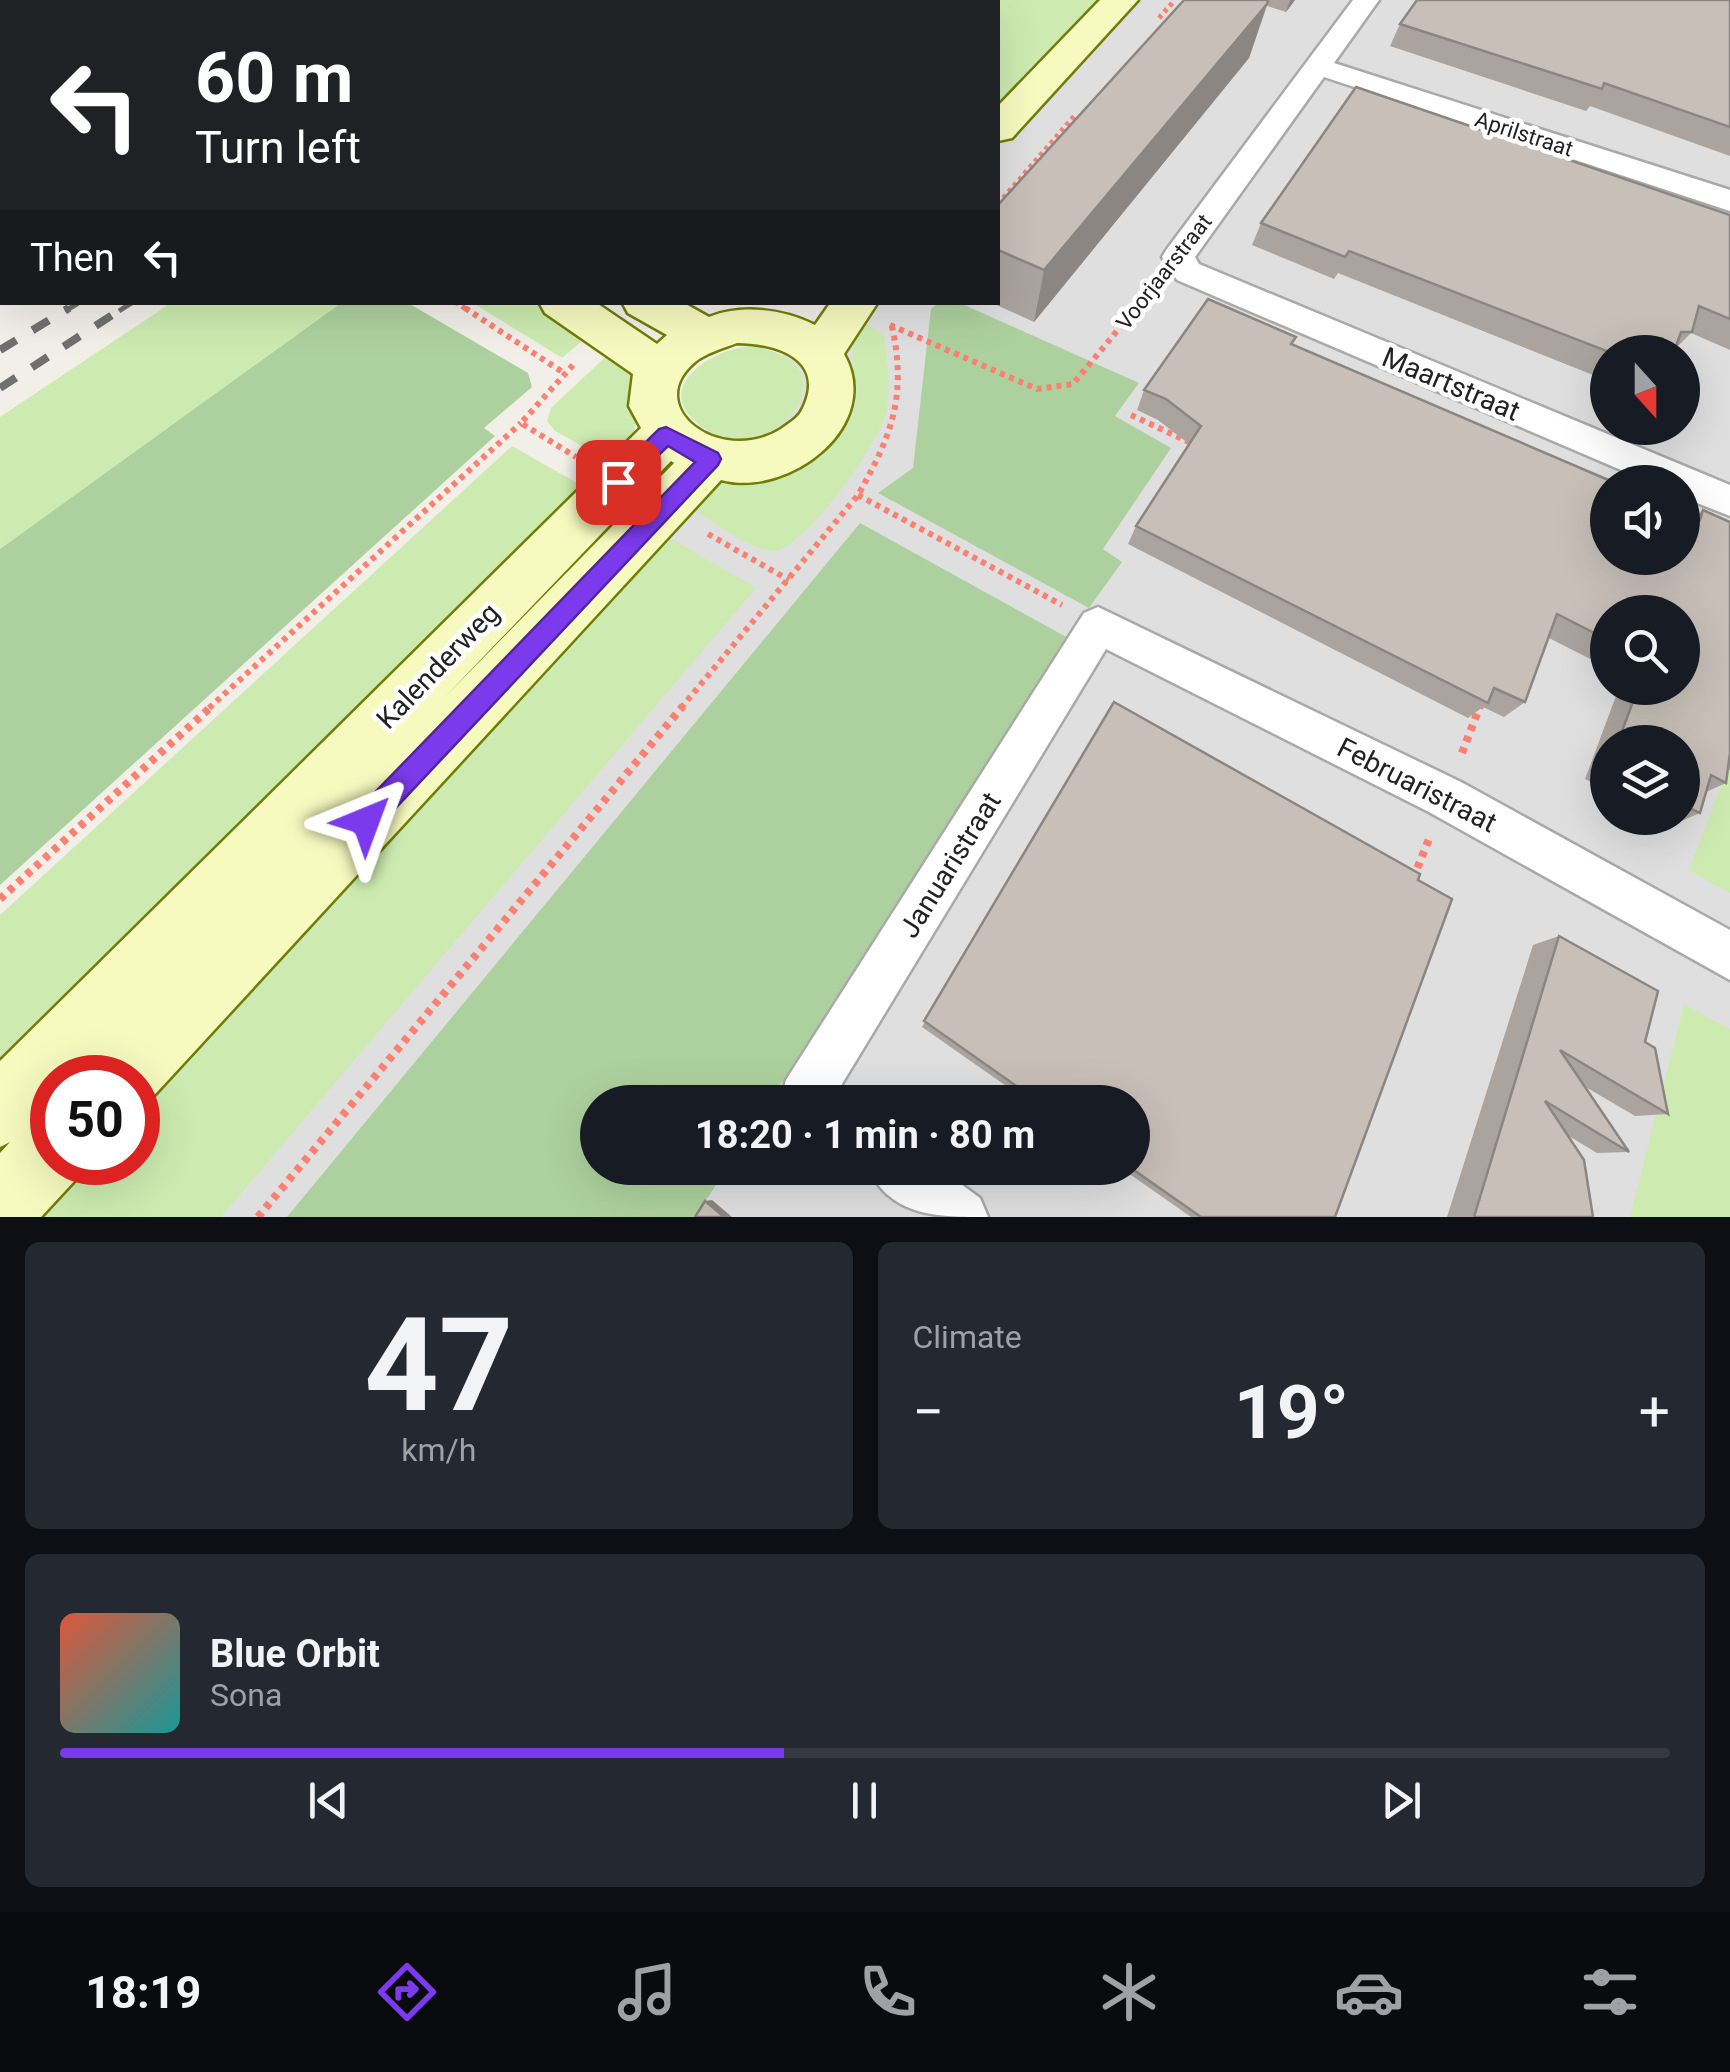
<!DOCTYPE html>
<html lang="en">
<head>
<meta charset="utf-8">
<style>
  :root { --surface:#171b24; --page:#242831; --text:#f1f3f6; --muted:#9ea1a6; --line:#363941; --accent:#7c3aed }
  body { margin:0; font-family:Roboto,sans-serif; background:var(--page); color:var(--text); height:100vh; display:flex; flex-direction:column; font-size:38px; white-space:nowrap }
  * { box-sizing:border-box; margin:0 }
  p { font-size:32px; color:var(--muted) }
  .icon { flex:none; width:55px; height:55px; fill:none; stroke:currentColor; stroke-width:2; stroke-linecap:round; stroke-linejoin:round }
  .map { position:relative; height:1217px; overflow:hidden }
  .details { display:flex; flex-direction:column; gap:25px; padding:25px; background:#0d0f14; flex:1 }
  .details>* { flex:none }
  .top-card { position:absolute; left:0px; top:0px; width:1000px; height:305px; box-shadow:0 10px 40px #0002; background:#202124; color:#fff; overflow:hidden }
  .needle { width:65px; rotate:159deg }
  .controls { position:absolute; left:1590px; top:335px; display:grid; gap:20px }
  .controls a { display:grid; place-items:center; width:110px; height:110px; border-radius:50%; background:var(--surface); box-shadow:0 10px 40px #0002; font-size:50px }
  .speed { position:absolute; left:30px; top:1055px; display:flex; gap:20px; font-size:50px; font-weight:700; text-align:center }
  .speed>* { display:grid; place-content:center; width:130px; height:130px; border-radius:50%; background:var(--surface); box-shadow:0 10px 40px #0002; line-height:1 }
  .speed .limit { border:15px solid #d22; background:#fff; color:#111 }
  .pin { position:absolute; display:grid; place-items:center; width:85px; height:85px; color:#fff; margin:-42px; border-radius:20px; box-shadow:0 5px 15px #0006 }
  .me { position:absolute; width:110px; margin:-55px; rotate:44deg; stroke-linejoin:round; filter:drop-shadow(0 0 8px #0008) }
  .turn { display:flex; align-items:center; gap:35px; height:210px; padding:0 30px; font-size:45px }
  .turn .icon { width:130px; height:130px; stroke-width:2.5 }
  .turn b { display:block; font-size:70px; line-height:85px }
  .then { display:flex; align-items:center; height:95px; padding:0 30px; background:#0003; gap:20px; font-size:38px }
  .big { font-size:75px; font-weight:700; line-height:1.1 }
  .details .card { flex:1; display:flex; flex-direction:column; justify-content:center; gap:15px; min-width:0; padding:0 35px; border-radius:15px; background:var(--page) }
  .details .dial { align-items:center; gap:0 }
  .dial b { font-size:130px; line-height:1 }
  .song { display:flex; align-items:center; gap:30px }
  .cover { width:120px; height:120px; border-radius:15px; background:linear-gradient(135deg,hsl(10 70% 55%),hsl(180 70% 35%)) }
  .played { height:10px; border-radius:5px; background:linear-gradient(90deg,var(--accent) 45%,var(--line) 45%) }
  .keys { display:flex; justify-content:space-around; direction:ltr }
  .heat { display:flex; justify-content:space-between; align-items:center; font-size:55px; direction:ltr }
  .details .tiles { flex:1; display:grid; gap:25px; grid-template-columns:1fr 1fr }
  .card:last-child { grid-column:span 2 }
  .trip { position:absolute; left:580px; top:1085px; width:570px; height:100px; border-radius:50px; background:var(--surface); box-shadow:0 10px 40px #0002; font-weight:700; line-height:100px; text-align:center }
  .dock { display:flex; height:160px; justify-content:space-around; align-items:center; background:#090b0e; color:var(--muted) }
  .dock .icon { width:70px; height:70px }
  .dock .on { color:var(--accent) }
  .dock b { font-size:45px; color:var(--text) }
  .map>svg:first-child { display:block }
  .residential { fill:#e0dfdf; fill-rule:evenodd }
  .grass { fill:#cdebb0 }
  .forest { fill:#add19e }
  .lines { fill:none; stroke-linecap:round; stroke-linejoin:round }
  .lane-casing { stroke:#a9a9a9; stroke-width:25 }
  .street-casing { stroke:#a9a9a9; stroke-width:5 }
  .secondary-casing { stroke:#707d05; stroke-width:5 }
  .path-far2 { stroke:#fa8072; stroke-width:5; stroke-dasharray:4 4; stroke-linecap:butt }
  .path-far1 { stroke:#fa8072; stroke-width:6; stroke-dasharray:5 5; stroke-linecap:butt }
  .path { stroke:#fa8072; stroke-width:8; stroke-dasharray:6 6; stroke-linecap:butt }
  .lane { stroke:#fff; stroke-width:20 }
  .street { fill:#fff; fill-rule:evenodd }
  .secondary { fill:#f7fabf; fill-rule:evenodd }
  .rail-far1 { stroke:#707070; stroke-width:5; stroke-dasharray:15 15; stroke-linecap:butt }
  .rail { stroke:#707070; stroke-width:8; stroke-dasharray:19 19; stroke-linecap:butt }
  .wall { fill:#aba49e }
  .shaded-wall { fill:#8b8681 }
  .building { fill:#c7bfb8; stroke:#8b8681; stroke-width:2.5 }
  .route { fill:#7c3aed; stroke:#51269a; stroke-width:2.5 }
  .labels { text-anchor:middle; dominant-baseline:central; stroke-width:9; stroke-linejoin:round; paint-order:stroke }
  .far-street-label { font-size:22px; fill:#222; stroke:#fff }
  .street-label { font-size:28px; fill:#222; stroke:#fff }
</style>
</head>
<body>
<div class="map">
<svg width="1730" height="1217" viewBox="0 0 1730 1217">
  <rect width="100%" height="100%" fill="#f2efe9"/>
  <path class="residential" d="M1138 0H1730V1217H0L52 1085V1162H138V1078L60 1077 835 303 998 302V140ZM1608 352H1682V428H1608ZM1608 482H1682V558H1608ZM1608 612H1682V688H1608ZM1608 742H1682V818H1608ZM598 1102H1132V1168H598Z"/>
  <g class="grass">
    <polygon points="648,0 1104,0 998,109 998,2 644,2"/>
    <polygon points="171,303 341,303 0,549 0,417"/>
    <polygon points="473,303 540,303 589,335 562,358"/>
    <path d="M861 320 884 336C888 361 891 388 886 413 880 442 803 551 773 551 750 551 705 516 685 504 700 494 715 485 733 479 779 465 827 469 851 417 868 379 839 362 861 320Z"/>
    <path d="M750 346C866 363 768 479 698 424 651 386 713 349 750 346Z"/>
    <polygon points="614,349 629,365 634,377 636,422 632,444 618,466 555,431 547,421 551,408"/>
    <polygon points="512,446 593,492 0,1089 0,915"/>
    <polygon points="660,532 756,588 221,1217 31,1217 76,1163 138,1162 138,1096"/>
    <polygon points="1730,762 1730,893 1689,870"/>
    <polygon points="1684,1004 1730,1029 1730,1217 1630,1217"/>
  </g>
  <g class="forest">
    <polygon points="341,303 408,303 528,373 532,387 484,428 495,436 0,885 0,549"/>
    <polygon points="938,303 960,303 1139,383 1115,416 1171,448 1103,549 1122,562 1089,608 878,493 913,468 931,309"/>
    <polygon points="860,523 1070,639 769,1102 598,1102 598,1168 727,1168 695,1217 287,1217"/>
  </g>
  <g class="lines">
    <g class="lane-casing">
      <polyline id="lane" points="256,2 260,0"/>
    </g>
    <g class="street-casing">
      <g id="street">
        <polygon points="1353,0 1379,0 1334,63 1730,190 1730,211 1324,77 1195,257 1199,264 1730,485 1730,516 1682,497 1682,482 1649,482 1177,280 1162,257 1167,249"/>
        <polygon points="2,227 2,250 0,251 0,228"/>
        <polygon points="1098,607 1461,782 1730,930 1730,980 1429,812 1106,649 834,1097 836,1102 780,1102 786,1080 1084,613"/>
        <path d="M868 1168H939L980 1198 988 1217C938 1217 891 1217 868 1168Z"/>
      </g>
    </g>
    <g class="secondary-casing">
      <g id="secondary">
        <polygon points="39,0 77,0 79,2 41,2"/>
        <polygon points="107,0 145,0 147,2 109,2"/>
        <polygon points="1100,0 1138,0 1012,138 998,141 998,106"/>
        <path d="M539 302H595L657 344 667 335 628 313 622 302H682L709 317C742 304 783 309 815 325L831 302H878L844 354C884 426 789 498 721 480L147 1103 138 1107V1078H87L91 1067 81 1078H52V1108L42 1119 52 1115V1162H84L78 1177 41 1217H0V1153L10 1142 0 1147V1061L641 428 629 406 633 374 545 313ZM737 343C774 343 827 358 803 408 799 418 789 423 781 429 720 467 641 407 695 362 706 353 724 348 737 343ZM671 461 674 463 443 699Z"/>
      </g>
    </g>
    <g class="path-far2">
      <polyline points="207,0 212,2"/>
      <polyline points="398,2 402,0"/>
      <polyline points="736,2 740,0"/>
      <polyline points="1159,18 1175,0"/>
      <polyline points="998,204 1076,114"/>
      <polyline points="455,302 469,311"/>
      <polyline points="1134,311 1153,288"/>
    </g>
    <g class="path-far1">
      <polyline points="465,308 564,373"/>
      <polyline points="890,325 1037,389 1073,384 1136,308"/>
      <polyline points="573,365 521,423 576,457"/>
      <polyline points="1131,415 1191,443"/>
      <polyline points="858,495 1062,605"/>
      <polyline points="708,534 789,580"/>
      <polyline points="209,708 521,423"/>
      <path d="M681 708 858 495C892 435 907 396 892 326"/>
      <polyline points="1479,708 1481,704"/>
    </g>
    <g class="path">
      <polyline points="1462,753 1480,706"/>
      <polyline points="1413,879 1429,839"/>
      <polyline points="0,899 212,706"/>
      <polyline points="258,1217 683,706"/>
    </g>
    <use href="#lane" class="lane"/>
    <use href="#street" class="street"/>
    <use href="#secondary" class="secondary"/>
    <g class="rail-far1">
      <polyline points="581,2 585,0"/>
      <polyline points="607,2 611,0"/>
      <polyline points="65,311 80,302"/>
      <polyline points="119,311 133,302"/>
    </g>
    <g class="rail">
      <polyline points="0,350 69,308"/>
      <polyline points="0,388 123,308"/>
    </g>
  </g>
  <g class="wall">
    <polygon points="1184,0 1295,0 1286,12 1267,6 1249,58 1034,322 990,302 998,302 998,205"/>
    <polygon points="1730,0 1730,156 1590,106 1586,111 1390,46 1400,24"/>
    <polygon points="1730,215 1730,350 1691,333 1675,349 1674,352 1608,352 1608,381 1338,273 1334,279 1252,245 1261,223"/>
    <polygon points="1292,345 1694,517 1703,510 1730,522 1730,770 1728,769 1726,783 1706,792 1700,813 1672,825 1657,818 1682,818 1682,742 1608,742 1608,791 1585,779 1619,688 1682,688 1608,612 1608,668 1549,638 1525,702 1504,717 1483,707 1468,718 1128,544 1136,526 1189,444 1158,420 1137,410 1144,390"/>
    <polygon points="1114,702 1420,874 1418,880 1452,899 1335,1217 1191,1217 1121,1168 1132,1168 1132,1102 1029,1102 922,1027"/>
    <polygon points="1559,936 1645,1042 1668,1114 1635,1116 1584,1086 1629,1152 1597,1153 1567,1135 1593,1217 1447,1217 1533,945"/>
  </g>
  <g class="shaded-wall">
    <polygon points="1290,0 1295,0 1286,12"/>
    <polygon points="1267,4 1249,58 1034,322 1044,270"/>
    <polygon points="712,1200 732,1217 724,1217 705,1201"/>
  </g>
  <g class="building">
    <polygon points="1184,0 1268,0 1267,4 1044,270 998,250 998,205"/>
    <polygon points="1417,0 1730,0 1730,127 1604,83 1602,89 1400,24"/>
    <polygon points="1356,87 1730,215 1730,319 1699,306 1692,332 1681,332 1674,352 1646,351 1645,352 1609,352 1349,251 1345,257 1261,223"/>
    <polygon points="1208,299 1296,337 1291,344 1613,482 1608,482 1608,558 1682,558 1682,512 1700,520 1703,510 1730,522 1730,753 1726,783 1711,775 1700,813 1682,804 1682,742 1618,742 1638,688 1682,688 1682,612 1608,612 1608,640 1557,614 1525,702 1494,688 1488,703 1136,526 1201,426 1166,399 1144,390"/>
    <polygon points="1114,702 1420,874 1418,880 1452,899 1335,1217 1201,1217 1131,1168 1132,1102 1039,1102 924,1021"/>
    <polygon points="1559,936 1658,991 1645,1042 1655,1048 1668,1114 1560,1050 1629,1152 1545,1101 1584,1160 1593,1217 1474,1217"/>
    <polygon points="705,1201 724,1217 695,1217"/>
  </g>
  <polygon class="route" points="666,427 718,453 721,459 718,465 375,830 366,834 356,830 353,821 356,812 695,462 668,446 625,488 611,488 607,482 611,476 659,429"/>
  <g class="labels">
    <g class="far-street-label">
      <text transform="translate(1524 134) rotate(18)">Aprilstraat</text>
      <text transform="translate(1164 272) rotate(-52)">Voorjaarstraat</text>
    </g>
    <g class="street-label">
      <text transform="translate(1451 384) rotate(23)">Maartstraat</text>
      <text transform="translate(438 666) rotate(-46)">Kalenderweg</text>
      <text transform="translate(1417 785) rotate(27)">Februaristraat</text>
      <text transform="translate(950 865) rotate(-58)">Januaristraat</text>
    </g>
  </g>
</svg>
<div class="controls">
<a><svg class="needle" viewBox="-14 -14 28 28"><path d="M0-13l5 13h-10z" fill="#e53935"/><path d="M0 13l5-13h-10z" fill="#9ea1a6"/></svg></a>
<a><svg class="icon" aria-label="sound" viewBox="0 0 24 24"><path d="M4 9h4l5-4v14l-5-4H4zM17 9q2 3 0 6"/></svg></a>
<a><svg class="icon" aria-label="search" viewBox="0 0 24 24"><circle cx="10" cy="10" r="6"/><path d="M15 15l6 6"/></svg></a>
<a><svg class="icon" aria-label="layers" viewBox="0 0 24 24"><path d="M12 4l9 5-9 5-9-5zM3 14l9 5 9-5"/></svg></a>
</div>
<div class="speed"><div class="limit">50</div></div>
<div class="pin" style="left:618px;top:482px;background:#d93025"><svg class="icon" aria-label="arrive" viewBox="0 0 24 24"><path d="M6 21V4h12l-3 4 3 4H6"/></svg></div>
<svg class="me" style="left:366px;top:821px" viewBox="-20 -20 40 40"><path d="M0-17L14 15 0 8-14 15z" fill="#7c3aed" stroke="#fff" stroke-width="4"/></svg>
<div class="trip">18:20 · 1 min · 80 m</div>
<div class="top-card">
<div class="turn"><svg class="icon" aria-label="left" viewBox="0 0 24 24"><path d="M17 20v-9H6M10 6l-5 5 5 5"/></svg><div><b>60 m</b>Turn left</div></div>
<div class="then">Then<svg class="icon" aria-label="left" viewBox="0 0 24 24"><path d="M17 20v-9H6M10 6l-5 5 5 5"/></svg></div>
</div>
</div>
<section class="details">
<div class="tiles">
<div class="card dial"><b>47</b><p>km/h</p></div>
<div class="card"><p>Climate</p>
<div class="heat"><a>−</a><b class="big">19°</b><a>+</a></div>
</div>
<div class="card">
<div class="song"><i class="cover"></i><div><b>Blue Orbit</b><p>Sona</p></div></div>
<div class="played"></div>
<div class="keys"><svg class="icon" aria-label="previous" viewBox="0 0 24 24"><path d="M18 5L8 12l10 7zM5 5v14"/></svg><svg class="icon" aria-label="pause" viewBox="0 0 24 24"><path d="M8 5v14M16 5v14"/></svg><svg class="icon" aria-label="next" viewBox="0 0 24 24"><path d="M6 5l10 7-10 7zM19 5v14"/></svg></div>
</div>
</div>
</section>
<nav class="dock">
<b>18:19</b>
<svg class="icon on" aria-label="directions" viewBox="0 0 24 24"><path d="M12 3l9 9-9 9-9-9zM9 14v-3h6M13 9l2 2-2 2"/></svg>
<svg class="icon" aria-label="music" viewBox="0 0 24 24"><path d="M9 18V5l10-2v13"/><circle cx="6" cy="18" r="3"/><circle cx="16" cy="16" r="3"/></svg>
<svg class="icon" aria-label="phone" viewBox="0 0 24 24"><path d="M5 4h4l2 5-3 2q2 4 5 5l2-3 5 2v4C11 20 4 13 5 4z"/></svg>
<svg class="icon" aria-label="climate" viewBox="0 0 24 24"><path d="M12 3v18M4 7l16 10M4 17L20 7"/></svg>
<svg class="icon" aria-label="car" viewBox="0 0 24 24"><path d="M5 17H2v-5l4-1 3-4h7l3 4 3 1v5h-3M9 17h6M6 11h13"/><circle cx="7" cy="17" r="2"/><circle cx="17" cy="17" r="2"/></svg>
<svg class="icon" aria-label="filters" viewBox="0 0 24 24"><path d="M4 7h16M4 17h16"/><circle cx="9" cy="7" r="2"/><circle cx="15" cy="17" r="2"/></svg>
</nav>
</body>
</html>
